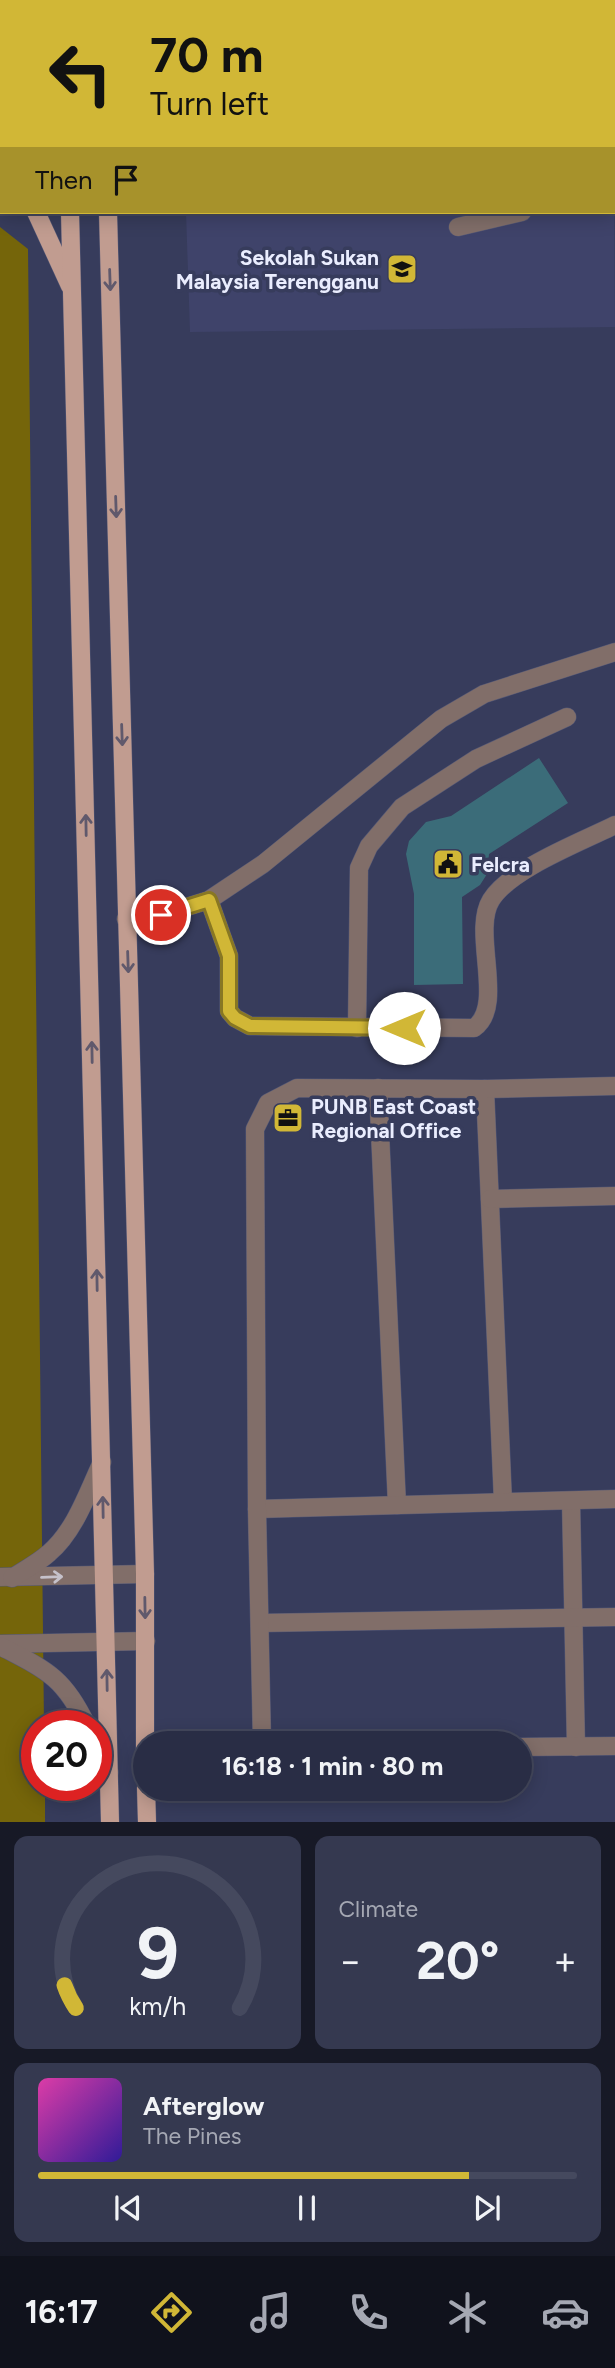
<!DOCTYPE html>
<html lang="en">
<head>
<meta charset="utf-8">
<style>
  :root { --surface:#292d45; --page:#353950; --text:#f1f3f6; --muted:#a5a8b3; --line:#45495e; --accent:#d1b736 }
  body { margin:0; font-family:Figtree,sans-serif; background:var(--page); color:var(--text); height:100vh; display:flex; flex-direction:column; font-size:26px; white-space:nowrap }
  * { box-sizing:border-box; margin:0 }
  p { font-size:23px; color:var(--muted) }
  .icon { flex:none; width:38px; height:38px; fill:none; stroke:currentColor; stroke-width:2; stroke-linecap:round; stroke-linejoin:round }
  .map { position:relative; height:1822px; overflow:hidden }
  .panel { display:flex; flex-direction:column; gap:14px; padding:14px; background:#171926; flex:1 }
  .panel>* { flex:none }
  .top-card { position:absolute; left:0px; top:0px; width:616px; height:214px; box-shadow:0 4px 18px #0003,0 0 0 2px var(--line); background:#d1b736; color:#111; overflow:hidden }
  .speed { position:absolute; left:21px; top:1710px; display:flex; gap:14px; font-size:35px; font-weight:700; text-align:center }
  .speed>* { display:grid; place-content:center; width:91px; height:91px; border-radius:50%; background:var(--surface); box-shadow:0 4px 18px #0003,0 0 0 2px var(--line); line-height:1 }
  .speed .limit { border:10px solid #d22; background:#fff; color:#111 }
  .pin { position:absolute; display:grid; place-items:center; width:60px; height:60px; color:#fff; margin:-30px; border:4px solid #fff; border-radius:50%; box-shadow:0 2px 7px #0007 }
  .me { position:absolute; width:77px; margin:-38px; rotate:270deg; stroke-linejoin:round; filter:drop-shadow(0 0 5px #0008) }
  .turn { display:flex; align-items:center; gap:24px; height:147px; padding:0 35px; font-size:32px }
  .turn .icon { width:91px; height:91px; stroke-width:2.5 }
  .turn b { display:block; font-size:49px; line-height:60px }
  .then { display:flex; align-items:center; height:66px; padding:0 35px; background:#0003; gap:14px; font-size:26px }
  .big { font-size:52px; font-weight:700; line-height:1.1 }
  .panel .tile { flex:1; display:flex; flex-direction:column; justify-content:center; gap:10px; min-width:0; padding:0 24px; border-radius:14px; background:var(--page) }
  .panel .dial { align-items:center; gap:0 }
  .dial svg { height:182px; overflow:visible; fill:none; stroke:var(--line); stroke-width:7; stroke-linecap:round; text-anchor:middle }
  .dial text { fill:var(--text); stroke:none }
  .song { display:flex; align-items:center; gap:21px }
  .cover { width:84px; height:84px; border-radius:10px; background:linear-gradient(135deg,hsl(320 70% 55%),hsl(250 70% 35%)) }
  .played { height:7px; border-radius:4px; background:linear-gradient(90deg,var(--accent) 80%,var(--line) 80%) }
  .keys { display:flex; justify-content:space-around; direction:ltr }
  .heat { display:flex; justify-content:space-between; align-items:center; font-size:38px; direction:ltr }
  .panel .tiles { flex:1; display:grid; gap:14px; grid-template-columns:1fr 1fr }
  .tile:last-child { grid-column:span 2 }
  .trip { position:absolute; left:133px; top:1731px; width:399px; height:70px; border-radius:35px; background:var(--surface); box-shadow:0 4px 18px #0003,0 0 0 2px var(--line); font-weight:700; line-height:70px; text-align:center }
  .menu { display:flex; height:112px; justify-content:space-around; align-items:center; background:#10121c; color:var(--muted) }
  .menu .icon { width:49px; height:49px }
  .menu .selected { color:var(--accent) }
  .menu b { font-size:32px; color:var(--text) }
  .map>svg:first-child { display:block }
  .built { fill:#3f436a }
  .green { fill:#75650a }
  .building { fill:#3b6c79 }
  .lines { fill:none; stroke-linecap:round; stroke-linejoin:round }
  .minor-casing { stroke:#545876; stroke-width:19 }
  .major-casing { stroke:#545876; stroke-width:19 }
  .minor { stroke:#816e69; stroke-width:18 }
  .major { stroke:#c19c90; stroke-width:18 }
  .oneway { stroke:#60596c }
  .oneway2 { stroke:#c5c1ca }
  .route-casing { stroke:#887723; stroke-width:18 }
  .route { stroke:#d1b736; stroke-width:12 }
  .labels { text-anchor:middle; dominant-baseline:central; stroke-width:7; stroke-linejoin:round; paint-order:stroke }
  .poi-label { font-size:21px; font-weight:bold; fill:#eaedfe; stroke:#373c5c; text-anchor:start }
</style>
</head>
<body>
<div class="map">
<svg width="615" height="1822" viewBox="0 0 615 1822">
  <rect width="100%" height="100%" fill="#373c5c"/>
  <g class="built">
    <rect x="180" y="0" width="427" height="2"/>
    <polygon points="614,149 615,327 190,332 186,212 614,212"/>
  </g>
  <polygon class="green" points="0,227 28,249 44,1725 37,1726 37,1785 45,1785 45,1822 0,1822"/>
  <polygon class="building" points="539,758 568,803 489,854 487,874 480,885 462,897 463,984 414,985 414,894 406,854 409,841 426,822 451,816"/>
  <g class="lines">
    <g class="minor-casing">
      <g id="minor">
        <polyline points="574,0 574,2"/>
        <polyline points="458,227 522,212"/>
        <path d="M209 900 229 956V1011L235 1018 250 1026 474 1028C506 1006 471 932 491 900 510 869 581 842 615 825"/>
        <polyline points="126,919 161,915 209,900 263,864 441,719 484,694 615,652"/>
        <polyline points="357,1028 359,868 369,846 402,807 476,759 567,717"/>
        <polyline points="378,1088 397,1505"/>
        <polyline points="485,1089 503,1502"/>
        <polyline points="490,1199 615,1196"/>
        <polyline points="571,1501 576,1747"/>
        <polyline points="257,1509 615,1499"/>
        <polyline points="0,1577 145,1574"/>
        <path d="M12 1578C24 1570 38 1563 49 1553 75 1531 88 1492 102 1462"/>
        <polyline points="260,1623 615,1617"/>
        <polyline points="0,1644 146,1641"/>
        <path d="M0 1646C46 1670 64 1677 87 1726"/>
        <polyline points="262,1743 257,1509 255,1129 268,1103 297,1088 485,1089 615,1086"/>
        <polyline points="96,1745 109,1772"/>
        <polyline points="520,1747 615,1746"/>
      </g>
    </g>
    <g class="major-casing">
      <g id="major">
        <polyline points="104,0 104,2"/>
        <polyline points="55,2 56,0"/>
        <polyline points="0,69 2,68"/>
        <polyline points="0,92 2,92"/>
        <polyline points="0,131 2,131"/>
        <polyline points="0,164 2,165"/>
        <polyline points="36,212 70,286"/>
        <polyline points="70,212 110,1822"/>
        <polyline points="108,212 145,1574 145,1757"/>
        <polyline points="146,1788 147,1822"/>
      </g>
    </g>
    <use href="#minor" class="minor"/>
    <use href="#major" class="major"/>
  </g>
  <defs><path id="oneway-shaft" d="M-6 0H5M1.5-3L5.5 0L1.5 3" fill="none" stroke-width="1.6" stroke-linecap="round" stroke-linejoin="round" transform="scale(1.75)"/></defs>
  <g class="oneway">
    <use href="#oneway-shaft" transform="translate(110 280) rotate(88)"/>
    <use href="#oneway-shaft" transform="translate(116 507) rotate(88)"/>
    <use href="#oneway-shaft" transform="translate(122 735) rotate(88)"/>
    <use href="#oneway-shaft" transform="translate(86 825) rotate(-91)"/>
    <use href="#oneway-shaft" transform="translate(128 962) rotate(88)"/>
    <use href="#oneway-shaft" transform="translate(92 1052) rotate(-91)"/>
    <use href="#oneway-shaft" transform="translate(97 1280) rotate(-91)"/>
    <use href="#oneway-shaft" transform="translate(103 1507) rotate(-91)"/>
    <use href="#oneway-shaft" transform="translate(145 1608) rotate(89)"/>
    <use href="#oneway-shaft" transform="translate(107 1680) rotate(-91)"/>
  </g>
  <use class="oneway2" href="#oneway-shaft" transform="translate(52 1577) rotate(-2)"/>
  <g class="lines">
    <g class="route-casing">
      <polyline id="route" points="161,915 209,900 229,956 229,1011 235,1018 250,1026 404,1028"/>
    </g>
    <use href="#route" class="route"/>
  </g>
  <defs>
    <g id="school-square" transform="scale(1.575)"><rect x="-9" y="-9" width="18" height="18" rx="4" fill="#d1b736" stroke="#373c5c"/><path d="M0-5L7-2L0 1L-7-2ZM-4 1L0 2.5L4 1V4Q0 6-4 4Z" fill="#111"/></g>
    <g id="civic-square" transform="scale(1.575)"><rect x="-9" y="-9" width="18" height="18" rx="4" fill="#d1b736" stroke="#373c5c"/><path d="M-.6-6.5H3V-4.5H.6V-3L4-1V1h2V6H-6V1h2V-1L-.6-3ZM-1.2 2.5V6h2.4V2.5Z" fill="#111"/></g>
    <g id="office-square" transform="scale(1.575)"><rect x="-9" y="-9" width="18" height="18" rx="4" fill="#d1b736" stroke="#373c5c"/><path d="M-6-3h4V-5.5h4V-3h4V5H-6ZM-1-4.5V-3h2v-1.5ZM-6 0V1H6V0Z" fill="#111"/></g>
  </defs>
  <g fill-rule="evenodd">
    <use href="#school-square" x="402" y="269"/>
    <use href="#civic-square" x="448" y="864"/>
    <use href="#office-square" x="288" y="1118"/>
  </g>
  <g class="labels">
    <g class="poi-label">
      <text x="379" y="257" text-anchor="end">Sekolah Sukan<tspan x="379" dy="24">Malaysia Terengganu</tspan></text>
      <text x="471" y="864">Felcra</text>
      <text x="311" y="1106">PUNB East Coast<tspan x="311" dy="24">Regional Office</tspan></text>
    </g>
  </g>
</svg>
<div class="speed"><div class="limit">20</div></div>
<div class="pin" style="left:161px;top:915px;background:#d93025"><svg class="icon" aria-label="arrive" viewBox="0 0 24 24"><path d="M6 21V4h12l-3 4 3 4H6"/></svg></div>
<svg class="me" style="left:404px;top:1028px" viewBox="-20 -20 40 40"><circle r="19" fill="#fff"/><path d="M0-13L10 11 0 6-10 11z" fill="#d1b736"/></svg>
<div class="trip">16:18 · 1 min · 80 m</div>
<div class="top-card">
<div class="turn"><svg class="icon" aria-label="left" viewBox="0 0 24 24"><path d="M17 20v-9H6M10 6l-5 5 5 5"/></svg><div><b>70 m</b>Turn left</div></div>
<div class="then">Then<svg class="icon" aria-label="arrive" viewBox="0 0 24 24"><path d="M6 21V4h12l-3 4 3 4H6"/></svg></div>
</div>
</div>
<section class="panel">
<div class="tiles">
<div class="tile dial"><svg viewBox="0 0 100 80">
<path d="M14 69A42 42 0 1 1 86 69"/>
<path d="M14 69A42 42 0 0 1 9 59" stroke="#d1b736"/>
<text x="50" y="56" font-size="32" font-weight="700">9</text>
<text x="50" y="72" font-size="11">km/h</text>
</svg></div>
<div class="tile"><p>Climate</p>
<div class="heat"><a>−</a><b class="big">20°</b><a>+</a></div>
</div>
<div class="tile">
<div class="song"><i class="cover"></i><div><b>Afterglow</b><p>The Pines</p></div></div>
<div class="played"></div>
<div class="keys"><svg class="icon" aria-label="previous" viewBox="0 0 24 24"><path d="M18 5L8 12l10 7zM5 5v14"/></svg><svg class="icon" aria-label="pause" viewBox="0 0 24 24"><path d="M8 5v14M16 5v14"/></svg><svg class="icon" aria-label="next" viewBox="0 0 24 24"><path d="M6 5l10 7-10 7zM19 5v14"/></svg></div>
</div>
</div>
</section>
<nav class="menu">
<b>16:17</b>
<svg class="icon selected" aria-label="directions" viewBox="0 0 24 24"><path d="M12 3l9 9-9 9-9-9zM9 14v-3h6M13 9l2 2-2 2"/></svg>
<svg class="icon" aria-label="music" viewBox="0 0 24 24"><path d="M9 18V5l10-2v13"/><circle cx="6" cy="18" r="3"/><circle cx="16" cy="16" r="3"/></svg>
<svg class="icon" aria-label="phone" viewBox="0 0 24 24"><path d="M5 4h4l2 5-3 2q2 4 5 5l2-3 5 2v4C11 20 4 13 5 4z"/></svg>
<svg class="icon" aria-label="climate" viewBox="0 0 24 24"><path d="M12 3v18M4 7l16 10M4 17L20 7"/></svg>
<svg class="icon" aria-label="car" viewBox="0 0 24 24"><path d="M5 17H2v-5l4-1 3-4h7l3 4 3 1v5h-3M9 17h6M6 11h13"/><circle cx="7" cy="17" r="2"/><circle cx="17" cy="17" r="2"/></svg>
</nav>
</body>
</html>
